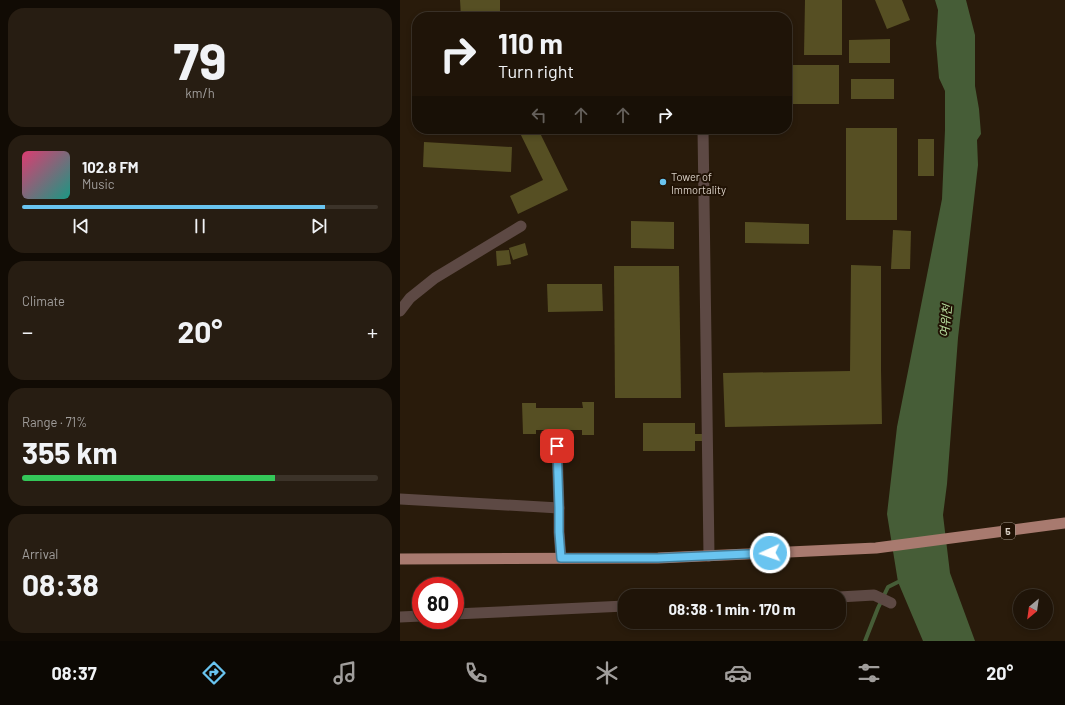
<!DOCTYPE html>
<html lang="en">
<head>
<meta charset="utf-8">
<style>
  :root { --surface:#1f1408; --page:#271d12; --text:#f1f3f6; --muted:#a19e9c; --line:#3c3329; --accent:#69c4f0 }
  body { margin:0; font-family:Barlow,"Noto Sans KR",sans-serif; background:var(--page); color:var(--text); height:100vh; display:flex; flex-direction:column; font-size:15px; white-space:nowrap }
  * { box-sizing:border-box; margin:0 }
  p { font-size:13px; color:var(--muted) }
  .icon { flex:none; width:22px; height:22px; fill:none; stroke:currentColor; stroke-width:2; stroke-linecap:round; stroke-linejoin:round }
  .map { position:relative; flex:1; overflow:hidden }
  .panel { display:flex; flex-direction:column; gap:8px; padding:8px; background:#110b04; width:400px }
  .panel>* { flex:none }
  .banner { position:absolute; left:12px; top:12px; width:380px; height:122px; border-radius:16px; box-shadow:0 2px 6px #0003,0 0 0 1px var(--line); background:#1f1408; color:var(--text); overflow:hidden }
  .needle { width:26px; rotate:209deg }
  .buttons { position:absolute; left:613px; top:589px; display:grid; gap:8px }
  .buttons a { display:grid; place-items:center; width:40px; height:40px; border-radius:50%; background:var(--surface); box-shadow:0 2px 6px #0003,0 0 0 1px var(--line); font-size:20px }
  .speed { position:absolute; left:12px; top:577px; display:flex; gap:8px; font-size:20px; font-weight:700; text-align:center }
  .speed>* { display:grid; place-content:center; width:52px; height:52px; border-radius:50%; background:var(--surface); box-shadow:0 2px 6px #0003,0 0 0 1px var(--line); line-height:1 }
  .speed .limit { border:6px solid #d22; background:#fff; color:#111 }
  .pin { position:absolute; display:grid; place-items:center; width:34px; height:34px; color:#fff; margin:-17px; border-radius:8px; box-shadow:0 2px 6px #0006 }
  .me { position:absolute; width:44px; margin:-22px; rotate:267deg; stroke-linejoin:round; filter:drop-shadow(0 0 3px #0008) }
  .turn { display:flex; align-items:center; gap:14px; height:84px; padding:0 20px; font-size:18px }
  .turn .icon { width:52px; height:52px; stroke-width:2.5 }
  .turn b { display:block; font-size:28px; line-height:34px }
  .lanes { display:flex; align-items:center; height:38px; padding:0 20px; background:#0003; justify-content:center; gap:20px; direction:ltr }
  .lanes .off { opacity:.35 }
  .big { font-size:30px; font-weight:700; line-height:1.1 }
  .panel .card { flex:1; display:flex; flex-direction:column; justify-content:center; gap:6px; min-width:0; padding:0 14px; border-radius:16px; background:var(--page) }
  .panel .dial { align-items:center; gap:0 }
  .dial b { font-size:52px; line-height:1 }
  .song { display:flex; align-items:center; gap:12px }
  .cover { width:48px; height:48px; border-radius:6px; background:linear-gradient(135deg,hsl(340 70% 55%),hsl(170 70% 35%)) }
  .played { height:4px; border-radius:2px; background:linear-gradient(90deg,var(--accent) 85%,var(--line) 85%) }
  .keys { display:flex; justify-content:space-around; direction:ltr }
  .heat { display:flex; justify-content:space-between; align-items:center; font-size:22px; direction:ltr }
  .charge { height:6px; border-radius:3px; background:linear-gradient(90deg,#34c759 71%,var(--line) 0) }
  .trip { position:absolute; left:218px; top:589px; width:228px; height:40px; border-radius:16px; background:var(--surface); box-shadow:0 2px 6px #0003,0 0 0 1px var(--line); font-weight:700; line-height:40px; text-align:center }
  .menu { display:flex; height:64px; justify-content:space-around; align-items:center; background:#0c0803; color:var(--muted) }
  .menu .icon { width:28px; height:28px }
  .menu .on { color:var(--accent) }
  .menu b { font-size:18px; color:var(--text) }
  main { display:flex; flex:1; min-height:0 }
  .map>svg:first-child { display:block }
  .water { fill:#465d37 }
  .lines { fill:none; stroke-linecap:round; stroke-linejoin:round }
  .stream { stroke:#465d37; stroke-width:4 }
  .building { fill:#564f23 }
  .minor { stroke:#5d4944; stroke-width:11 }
  .trunk { stroke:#a87a6f; stroke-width:11 }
  .route-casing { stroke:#447f9c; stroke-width:10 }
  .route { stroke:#69c4f0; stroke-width:7 }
  .poi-dot { fill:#69c4f0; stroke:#201204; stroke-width:1.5 }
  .labels { text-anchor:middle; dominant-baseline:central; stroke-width:4; stroke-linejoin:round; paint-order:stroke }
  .shield { fill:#201204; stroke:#a2988c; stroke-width:1 }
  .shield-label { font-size:10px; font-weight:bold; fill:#dad1c7 }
  .poi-label { font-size:11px; fill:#dad1c7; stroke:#201204; text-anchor:start }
  .water-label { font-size:12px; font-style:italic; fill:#bae1a1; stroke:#201204 }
</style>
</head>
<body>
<main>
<section class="panel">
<div class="card dial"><b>79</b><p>km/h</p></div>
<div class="card">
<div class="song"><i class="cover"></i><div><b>102.8 FM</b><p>Music</p></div></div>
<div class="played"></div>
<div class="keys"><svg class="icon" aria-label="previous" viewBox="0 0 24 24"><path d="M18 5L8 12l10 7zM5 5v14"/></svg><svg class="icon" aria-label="pause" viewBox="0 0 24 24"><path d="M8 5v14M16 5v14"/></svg><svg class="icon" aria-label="next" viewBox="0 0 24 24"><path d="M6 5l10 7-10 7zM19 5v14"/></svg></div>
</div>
<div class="card"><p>Climate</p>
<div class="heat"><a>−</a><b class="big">20°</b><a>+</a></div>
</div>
<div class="card"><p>Range · 71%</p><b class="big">355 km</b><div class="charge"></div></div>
<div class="card"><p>Arrival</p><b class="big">08:38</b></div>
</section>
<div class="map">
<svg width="665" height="641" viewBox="0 0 665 641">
  <rect width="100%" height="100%" fill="#291b0b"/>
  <polygon class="water" points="535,0 566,0 575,35 575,86 579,109 581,134 577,140 578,165 558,338 547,484 543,515 550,573 575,641 523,641 498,582 487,514 497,427 542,199 545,130 545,91 539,78 536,43 538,10"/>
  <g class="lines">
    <polyline class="stream" points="465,641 478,608 488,587 498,582"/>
  </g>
  <g class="building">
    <polygon points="60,0 100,0 100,17 61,17"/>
    <polygon points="405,0 442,0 442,55 404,55"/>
    <polygon points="475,0 502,0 510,20 487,29"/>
    <polygon points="490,39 490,63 449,63 449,40"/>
    <rect x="387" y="65" width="52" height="39"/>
    <rect x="451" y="79" width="43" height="20"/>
    <rect x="446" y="128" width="51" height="92"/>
    <polygon points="118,129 138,129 168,190 118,214 110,196 143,180"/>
    <rect x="518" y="139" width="16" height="37"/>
    <polygon points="24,142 112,147 111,172 23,167"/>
    <polygon points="231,221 274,222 274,249 231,248"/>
    <polygon points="345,222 409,224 409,244 345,243"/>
    <polygon points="493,230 511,231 510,269 491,269"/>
    <polygon points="125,243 128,255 113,260 109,248"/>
    <polygon points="109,250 111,264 97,266 96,251"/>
    <polygon points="451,265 481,266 481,370 482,424 325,427 323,373 450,371"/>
    <polygon points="214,266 279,266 281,398 215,398"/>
    <polygon points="147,284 202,284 203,311 148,312"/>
    <polygon points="182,402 194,402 194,435 182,435 182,430 136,430 136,434 123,434 122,403 136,403 136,408 183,408"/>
    <polygon points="243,423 295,423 295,434 304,434 304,441 295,441 295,451 243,451"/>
  </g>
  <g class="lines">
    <g class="minor">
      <polyline points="303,129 309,556"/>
      <polyline points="0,311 10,298 35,278 121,226"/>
      <polyline points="157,446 159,508 159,532 161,558"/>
      <polyline points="0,499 159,508"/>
      <polyline points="439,597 474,595 491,603"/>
      <polyline points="55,614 225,606"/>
      <polyline points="0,617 21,616"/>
    </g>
    <polyline class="trunk" points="0,559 258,558 476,548 665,523"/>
  </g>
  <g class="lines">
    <g class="route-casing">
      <polyline id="route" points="157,446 159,508 159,532 161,558 258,558 370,553"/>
    </g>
    <use href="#route" class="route"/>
  </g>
  <circle class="poi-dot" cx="263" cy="182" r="4"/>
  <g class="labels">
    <rect class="shield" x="601" y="523" width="14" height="16" rx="3"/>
    <g class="shield-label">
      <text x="608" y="531">5</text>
    </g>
    <g class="poi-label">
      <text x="271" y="176">Tower of<tspan x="271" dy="13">Immortality</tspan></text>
    </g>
    <g class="water-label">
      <text transform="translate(545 321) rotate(-84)">여위천</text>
    </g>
  </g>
</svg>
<div class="buttons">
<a><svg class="needle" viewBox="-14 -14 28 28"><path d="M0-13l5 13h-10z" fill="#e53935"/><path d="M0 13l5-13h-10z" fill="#a19e9c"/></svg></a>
</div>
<div class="speed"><div class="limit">80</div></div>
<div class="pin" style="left:157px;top:446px;background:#d93025"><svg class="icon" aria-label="arrive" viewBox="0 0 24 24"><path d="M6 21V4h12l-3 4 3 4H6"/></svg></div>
<svg class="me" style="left:370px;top:553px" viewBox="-20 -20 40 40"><circle r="17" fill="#69c4f0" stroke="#fff" stroke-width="3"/><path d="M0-11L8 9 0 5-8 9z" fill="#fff"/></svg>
<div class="trip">08:38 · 1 min · 170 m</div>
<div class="banner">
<div class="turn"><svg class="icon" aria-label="right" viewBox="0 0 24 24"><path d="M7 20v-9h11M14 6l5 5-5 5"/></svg><div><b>110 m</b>Turn right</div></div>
<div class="lanes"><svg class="icon off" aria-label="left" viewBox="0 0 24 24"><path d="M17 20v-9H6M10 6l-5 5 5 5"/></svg><svg class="icon off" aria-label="ahead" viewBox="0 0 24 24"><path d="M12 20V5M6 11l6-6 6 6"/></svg><svg class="icon off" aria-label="ahead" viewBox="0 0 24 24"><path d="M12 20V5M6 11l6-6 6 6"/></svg><svg class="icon" aria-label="right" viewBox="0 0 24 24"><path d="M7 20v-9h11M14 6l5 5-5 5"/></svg></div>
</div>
</div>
</main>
<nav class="menu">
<b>08:37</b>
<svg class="icon on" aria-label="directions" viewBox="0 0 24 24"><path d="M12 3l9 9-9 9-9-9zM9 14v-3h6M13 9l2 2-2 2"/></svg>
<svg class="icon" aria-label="music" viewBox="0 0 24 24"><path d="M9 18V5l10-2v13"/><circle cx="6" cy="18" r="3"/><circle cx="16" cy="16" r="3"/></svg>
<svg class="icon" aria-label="phone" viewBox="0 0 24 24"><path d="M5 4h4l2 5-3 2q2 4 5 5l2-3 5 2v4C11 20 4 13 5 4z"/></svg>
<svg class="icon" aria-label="climate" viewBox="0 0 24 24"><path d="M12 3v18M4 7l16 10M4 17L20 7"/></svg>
<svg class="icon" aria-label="car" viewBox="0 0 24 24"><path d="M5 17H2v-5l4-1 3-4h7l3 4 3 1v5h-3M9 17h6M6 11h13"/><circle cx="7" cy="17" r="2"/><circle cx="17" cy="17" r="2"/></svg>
<svg class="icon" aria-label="filters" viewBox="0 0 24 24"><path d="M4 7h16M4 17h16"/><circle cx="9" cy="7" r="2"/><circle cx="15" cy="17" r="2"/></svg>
<b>20°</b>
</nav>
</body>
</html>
